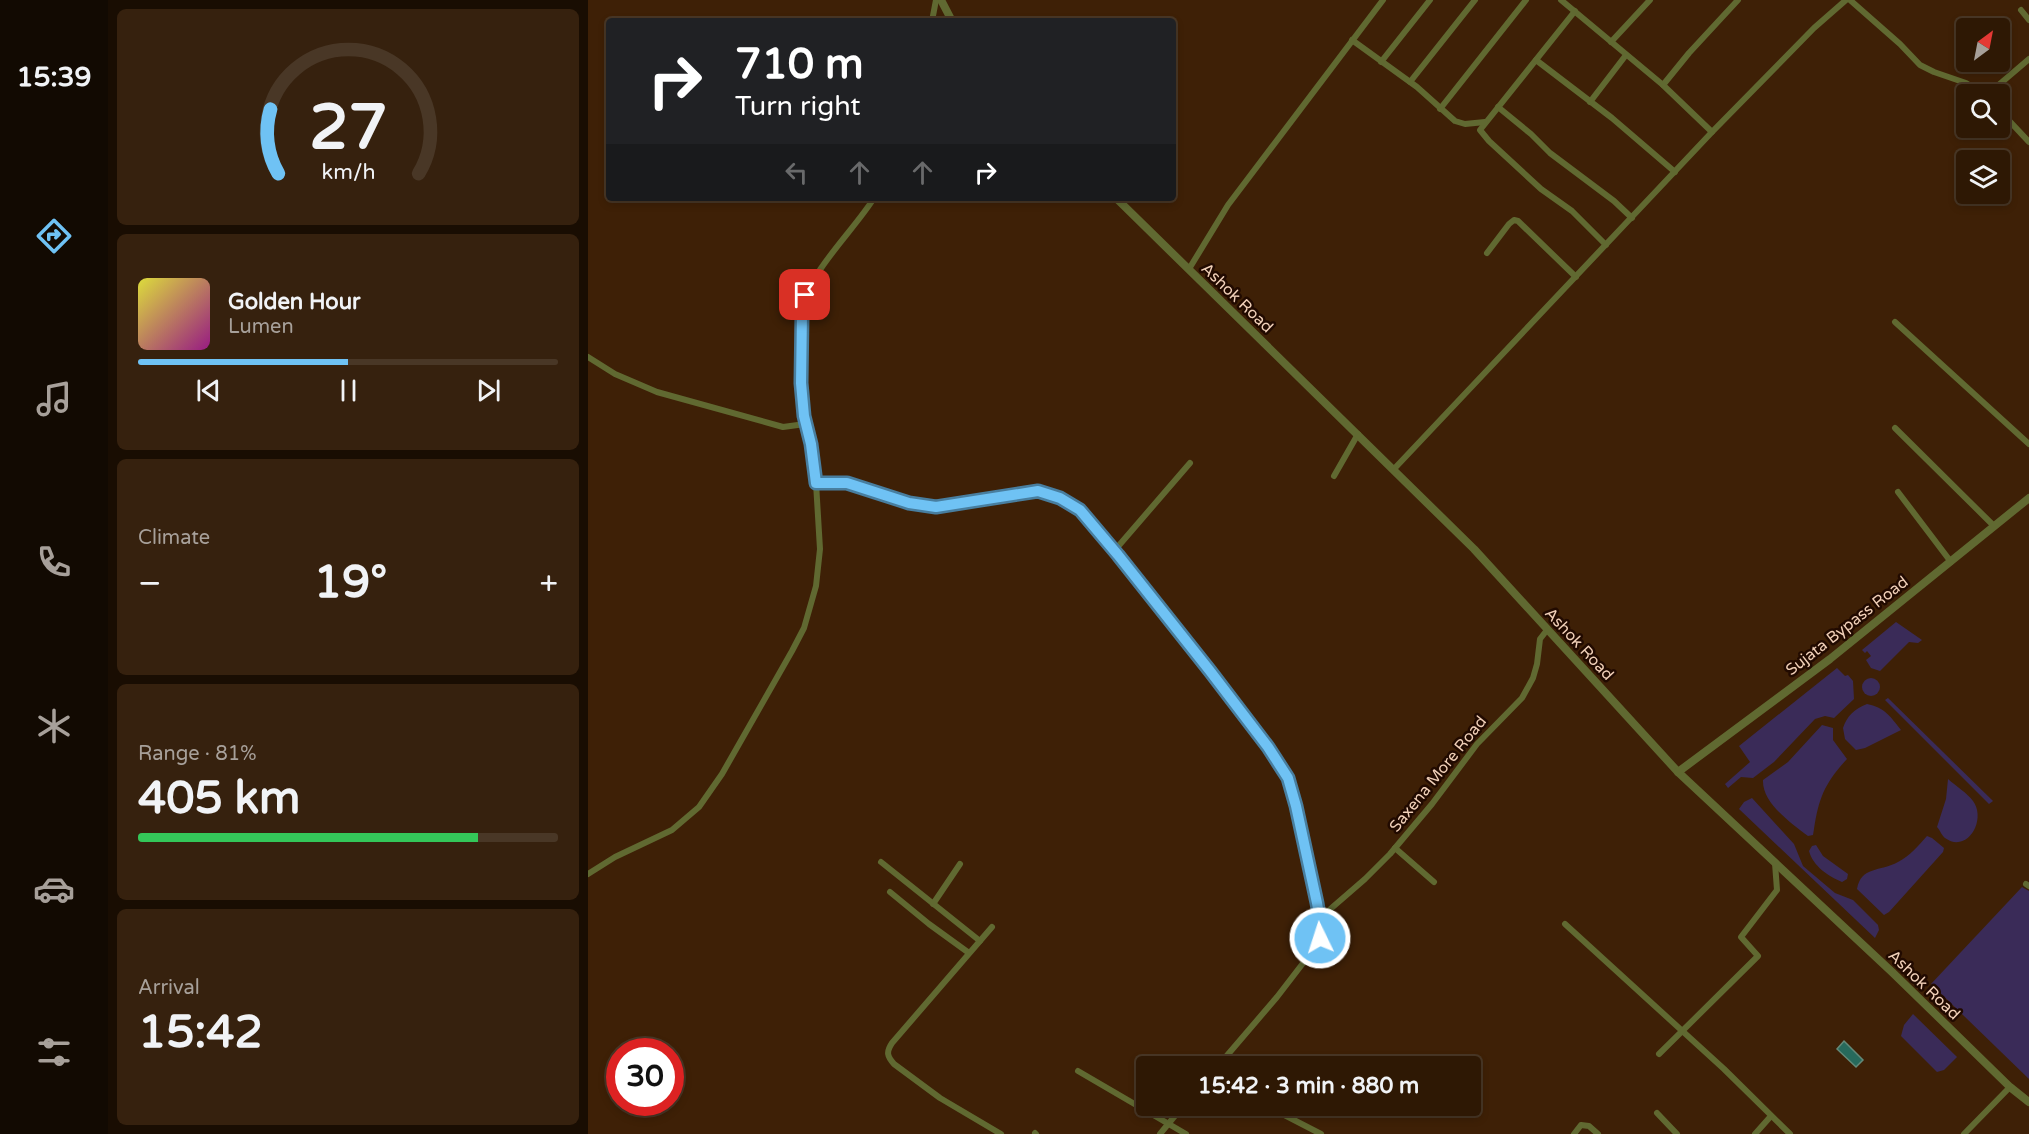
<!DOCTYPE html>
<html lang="en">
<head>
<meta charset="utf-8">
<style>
  :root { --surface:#2e1804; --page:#36210e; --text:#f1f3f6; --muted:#a7a09a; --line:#493726; --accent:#6fc2f4 }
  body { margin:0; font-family:"Varela Round",sans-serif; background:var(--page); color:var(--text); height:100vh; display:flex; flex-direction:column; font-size:22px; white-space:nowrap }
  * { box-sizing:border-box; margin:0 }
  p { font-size:20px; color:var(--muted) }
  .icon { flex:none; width:33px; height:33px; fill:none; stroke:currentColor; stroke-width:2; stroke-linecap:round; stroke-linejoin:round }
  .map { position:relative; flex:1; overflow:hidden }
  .drawer { display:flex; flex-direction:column; gap:9px; padding:9px; background:#190d02; width:480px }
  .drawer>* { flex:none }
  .guide { position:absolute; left:18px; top:18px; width:570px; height:183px; border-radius:6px; box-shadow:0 3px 9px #0003,0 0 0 2px var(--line); background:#202124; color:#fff; overflow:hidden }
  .needle { width:39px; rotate:32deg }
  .buttons { position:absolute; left:1368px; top:18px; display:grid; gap:12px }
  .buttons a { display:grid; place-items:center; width:54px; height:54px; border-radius:6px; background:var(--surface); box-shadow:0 3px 9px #0003,0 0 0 2px var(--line); font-size:30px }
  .speed { position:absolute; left:18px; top:1038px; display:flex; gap:12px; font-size:30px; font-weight:700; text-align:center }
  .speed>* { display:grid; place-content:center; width:78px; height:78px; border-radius:50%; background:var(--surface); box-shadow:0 3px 9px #0003,0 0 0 2px var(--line); line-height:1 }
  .speed .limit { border:9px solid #d22; background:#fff; color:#111 }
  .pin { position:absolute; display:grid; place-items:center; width:51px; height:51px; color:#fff; margin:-26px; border-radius:12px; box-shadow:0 3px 9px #0006 }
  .me { position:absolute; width:66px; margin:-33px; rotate:356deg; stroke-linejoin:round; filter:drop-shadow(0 0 4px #0008) }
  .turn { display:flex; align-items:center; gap:21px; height:126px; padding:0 30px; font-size:27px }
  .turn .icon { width:78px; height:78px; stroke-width:2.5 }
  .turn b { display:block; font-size:42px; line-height:51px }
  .lanes { display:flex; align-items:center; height:57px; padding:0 30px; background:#0003; justify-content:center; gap:30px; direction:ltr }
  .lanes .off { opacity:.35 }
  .big { font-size:45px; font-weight:700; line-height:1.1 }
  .drawer .tile { flex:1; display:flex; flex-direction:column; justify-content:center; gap:9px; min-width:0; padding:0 21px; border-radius:9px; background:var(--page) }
  .drawer .dial { align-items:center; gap:0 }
  .dial svg { height:156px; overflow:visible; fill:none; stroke:var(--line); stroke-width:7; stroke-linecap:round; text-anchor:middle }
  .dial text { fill:var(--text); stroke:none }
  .song { display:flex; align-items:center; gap:18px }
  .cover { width:72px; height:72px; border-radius:9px; background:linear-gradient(135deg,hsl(60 70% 55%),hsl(310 70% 35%)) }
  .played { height:6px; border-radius:3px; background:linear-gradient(90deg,var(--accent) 50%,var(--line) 50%) }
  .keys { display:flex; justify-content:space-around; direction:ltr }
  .heat { display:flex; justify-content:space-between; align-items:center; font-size:33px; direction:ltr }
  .charge { height:9px; border-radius:4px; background:linear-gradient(90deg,#34c759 81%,var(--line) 0) }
  .trip { position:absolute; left:548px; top:1056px; width:345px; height:60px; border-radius:6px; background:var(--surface); box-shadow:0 3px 9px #0003,0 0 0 2px var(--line); font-weight:700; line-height:60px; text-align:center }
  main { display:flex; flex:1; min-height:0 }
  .tab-bar { display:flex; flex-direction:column; width:108px; justify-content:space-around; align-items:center; background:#120a02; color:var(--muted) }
  .tab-bar .icon { width:42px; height:42px }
  .tab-bar .active { color:var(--accent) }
  .tab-bar b { font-size:27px; color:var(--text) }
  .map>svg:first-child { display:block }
  .green { fill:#3a2b58 }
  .water { fill:#276a5c; stroke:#648978; stroke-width:1.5 }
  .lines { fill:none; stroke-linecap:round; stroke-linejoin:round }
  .minor { stroke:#606931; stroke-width:6 }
  .tertiary { stroke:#606931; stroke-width:8 }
  .route-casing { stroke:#487e9f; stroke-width:15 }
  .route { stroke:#6fc2f4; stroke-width:10 }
  .labels { text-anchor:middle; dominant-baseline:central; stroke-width:5; stroke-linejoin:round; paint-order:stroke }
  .street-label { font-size:16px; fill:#f1d0b8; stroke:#210a00 }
</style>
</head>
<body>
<main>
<nav class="tab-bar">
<b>15:39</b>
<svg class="icon active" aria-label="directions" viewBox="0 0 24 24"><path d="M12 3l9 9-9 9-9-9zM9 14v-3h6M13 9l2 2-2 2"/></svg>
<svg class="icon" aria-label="music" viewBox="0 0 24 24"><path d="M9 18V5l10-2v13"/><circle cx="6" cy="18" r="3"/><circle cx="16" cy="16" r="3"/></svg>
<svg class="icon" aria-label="phone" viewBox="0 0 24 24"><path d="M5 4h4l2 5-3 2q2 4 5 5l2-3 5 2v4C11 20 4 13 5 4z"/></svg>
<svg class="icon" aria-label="climate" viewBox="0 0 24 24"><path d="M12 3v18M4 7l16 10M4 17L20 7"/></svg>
<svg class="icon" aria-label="car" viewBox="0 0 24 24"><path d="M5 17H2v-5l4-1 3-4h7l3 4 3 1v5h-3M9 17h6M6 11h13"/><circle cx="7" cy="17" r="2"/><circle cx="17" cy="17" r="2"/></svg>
<svg class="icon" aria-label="filters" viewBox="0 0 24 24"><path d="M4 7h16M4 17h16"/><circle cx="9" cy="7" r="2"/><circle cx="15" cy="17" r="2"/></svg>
</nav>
<section class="drawer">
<div class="tile dial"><svg viewBox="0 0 100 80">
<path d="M14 69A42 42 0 1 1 86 69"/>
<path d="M14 69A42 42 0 0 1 10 36" stroke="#6fc2f4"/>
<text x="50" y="56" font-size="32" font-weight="700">27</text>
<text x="50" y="72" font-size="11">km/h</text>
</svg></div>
<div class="tile">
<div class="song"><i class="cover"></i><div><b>Golden Hour</b><p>Lumen</p></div></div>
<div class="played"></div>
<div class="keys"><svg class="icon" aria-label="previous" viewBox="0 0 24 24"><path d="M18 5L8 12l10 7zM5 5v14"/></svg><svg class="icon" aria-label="pause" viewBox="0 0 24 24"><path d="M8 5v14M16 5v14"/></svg><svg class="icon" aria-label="next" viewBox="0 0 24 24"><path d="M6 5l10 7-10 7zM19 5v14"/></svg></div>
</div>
<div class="tile"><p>Climate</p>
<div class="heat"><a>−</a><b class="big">19°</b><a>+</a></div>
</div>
<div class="tile"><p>Range · 81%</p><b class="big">405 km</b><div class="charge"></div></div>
<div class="tile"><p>Arrival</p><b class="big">15:42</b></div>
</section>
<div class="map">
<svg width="1441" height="1134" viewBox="0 0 1441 1134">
  <rect width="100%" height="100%" fill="#3e2006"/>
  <g class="green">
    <polygon points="1308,622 1334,640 1330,643 1321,642 1292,671 1283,668 1278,660 1283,656 1279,651 1277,653 1274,650"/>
    <polygon points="1249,668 1257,676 1260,675 1265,681 1266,699 1246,718 1237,716 1227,719 1186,762 1165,778 1153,777 1140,788 1137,784 1162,762 1151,746"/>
    <circle cx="1283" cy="687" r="9"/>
    <polygon points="1300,698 1405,801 1401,804 1297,700"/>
    <path d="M1279 704C1296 707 1303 717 1313 730L1277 748 1268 750 1257 739 1255 728C1259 716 1266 709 1279 704Z"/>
    <path d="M1234 725 1245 728V740L1259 759C1237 783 1231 797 1226 829L1225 835 1220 836C1203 823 1174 803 1175 780L1200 762Z"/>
    <path d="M1360 779C1368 786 1379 793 1385 801 1399 820 1379 854 1357 838 1354 836 1352 830 1349 827L1358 799Z"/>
    <polygon points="1164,798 1206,844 1215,866 1247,893 1265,900 1290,925 1291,930 1287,938 1151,809 1156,802"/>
    <path d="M1339 836 1344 838 1356 848 1355 852 1301 912 1296 915 1269 889C1273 866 1292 872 1310 862 1322 856 1330 846 1339 836Z"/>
    <path d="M1228 845 1235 856 1260 874 1259 879 1254 882C1240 876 1225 866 1221 851L1224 846Z"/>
    <polygon points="1434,887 1441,891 1441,1079 1343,984"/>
    <polygon points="1325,1014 1369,1057 1356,1070 1349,1072 1313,1036 1316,1025"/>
  </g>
  <polygon class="water" points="1256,1041 1275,1060 1268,1067 1249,1049"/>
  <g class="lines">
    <g class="minor">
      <polyline points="973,0 1075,85 1124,132"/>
      <polyline points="1262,0 1312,44 1332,65 1346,72 1378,83 1395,94"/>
      <polyline points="1433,10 1441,20"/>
      <polyline points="987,11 892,130 901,141 953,189 984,211 1018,245"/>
      <polyline points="344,21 348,0"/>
      <polyline points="764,40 829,87 867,121 877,124 897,122"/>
      <polyline points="1023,42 1062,0"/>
      <polyline points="948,60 1024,118 1087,172"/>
      <polyline points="793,62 842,0"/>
      <polyline points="822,82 887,0"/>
      <polyline points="1075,85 1101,53 1150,0"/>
      <polyline points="1400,94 1441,59"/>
      <polyline points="1002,102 1038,55"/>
      <polyline points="910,107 943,134 962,153 1026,201 1044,218"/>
      <polyline points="852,109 938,0"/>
      <polyline points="1412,111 1441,142"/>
      <polyline points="899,253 921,224 926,220 930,221 988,277"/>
      <polyline points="601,269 640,205 795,0"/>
      <polyline points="1307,322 1441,444"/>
      <polyline points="0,357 27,374 69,392 195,427 217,424"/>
      <polyline points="1307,428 1406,526"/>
      <polyline points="806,469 1124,132 1226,28 1258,0"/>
      <polyline points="746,476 770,434"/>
      <polyline points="228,483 259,483 333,506 360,505 442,491 460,494 484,505 502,521 530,555 689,759 704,789 732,918 732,938 729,945 689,997 630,1066"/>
      <polyline points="1310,492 1363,562"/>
      <polyline points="527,550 602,463"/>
      <polyline points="807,848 846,882"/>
      <polyline points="293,862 392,941"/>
      <path d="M0 874 27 857 84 830 111 807 134 774 204 651 216 628 228 586 232 549 228 483 223 444 216 416 214 393 215 305C224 269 266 230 286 198"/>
      <polyline points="1438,884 1441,886"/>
      <polyline points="302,892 341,924 381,953"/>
      <polyline points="345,904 372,864"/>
      <polyline points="732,918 777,879 802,854 844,804 889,744 934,698 945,678 949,664 952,639 959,630"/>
      <polyline points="977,924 1136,1069 1202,1134"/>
      <path d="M404 927 304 1043C298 1052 299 1056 306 1064L352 1098 413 1134"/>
      <polyline points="1071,1054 1170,956 1153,937 1189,890 1187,863"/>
      <polyline points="490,1071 598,1134"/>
      <polyline points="679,1106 733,1134"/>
      <polyline points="1069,1113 1089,1134"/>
      <polyline points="447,1133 448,1134"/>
      <polyline points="572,1134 595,1106"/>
      <polyline points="986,1134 993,1125 1001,1126 1010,1134"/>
      <polyline points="1167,1134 1183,1116"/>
      <polyline points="1376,1134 1422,1087"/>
    </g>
    <g class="tertiary">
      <polyline points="353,0 364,21"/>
      <polyline points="528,198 886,549 1090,772 1304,972 1422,1087 1441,1102"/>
      <polyline points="1090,772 1242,659 1441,498"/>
    </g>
  </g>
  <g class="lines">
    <g class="route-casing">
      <polyline id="route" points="217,295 214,313 213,383 216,416 223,444 228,483 259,483 321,503 348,507 450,491 472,498 492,510 530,555 622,671 680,747 700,778 708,806 729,903 733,926 732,938"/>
    </g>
    <use href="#route" class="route"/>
  </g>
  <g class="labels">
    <g class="street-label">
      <text transform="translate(649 298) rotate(44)">Ashok Road</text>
      <text transform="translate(1259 626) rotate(-38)">Sujata Bypass Road</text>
      <text transform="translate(991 644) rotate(47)">Ashok Road</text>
      <text transform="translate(850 774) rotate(-51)">Saxena More Road</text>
      <text transform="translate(1336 985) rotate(44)">Ashok Road</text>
    </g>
  </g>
</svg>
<div class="buttons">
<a><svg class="needle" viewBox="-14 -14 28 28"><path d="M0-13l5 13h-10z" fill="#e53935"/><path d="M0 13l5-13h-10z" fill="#a7a09a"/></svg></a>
<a><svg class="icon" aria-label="search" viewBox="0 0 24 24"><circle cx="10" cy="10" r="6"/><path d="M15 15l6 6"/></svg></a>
<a><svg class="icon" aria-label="layers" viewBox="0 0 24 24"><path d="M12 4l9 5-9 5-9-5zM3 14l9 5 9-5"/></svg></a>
</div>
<div class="speed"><div class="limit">30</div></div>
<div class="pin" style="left:217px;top:295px;background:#d93025"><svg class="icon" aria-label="arrive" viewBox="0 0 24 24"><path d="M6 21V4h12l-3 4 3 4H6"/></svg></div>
<svg class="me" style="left:732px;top:938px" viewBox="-20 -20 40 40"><circle r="17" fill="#6fc2f4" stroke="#fff" stroke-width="3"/><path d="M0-11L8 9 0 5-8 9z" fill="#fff"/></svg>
<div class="trip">15:42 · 3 min · 880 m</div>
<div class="guide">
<div class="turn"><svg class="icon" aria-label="right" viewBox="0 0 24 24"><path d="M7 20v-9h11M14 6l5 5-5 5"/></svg><div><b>710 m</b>Turn right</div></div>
<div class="lanes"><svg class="icon off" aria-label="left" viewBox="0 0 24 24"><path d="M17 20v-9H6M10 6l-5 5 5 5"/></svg><svg class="icon off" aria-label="ahead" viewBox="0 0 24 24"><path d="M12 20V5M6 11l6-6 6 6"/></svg><svg class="icon off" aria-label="ahead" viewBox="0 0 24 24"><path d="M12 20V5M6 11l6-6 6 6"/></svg><svg class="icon" aria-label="right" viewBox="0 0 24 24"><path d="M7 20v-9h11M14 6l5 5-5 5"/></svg></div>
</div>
</div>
</main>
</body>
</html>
